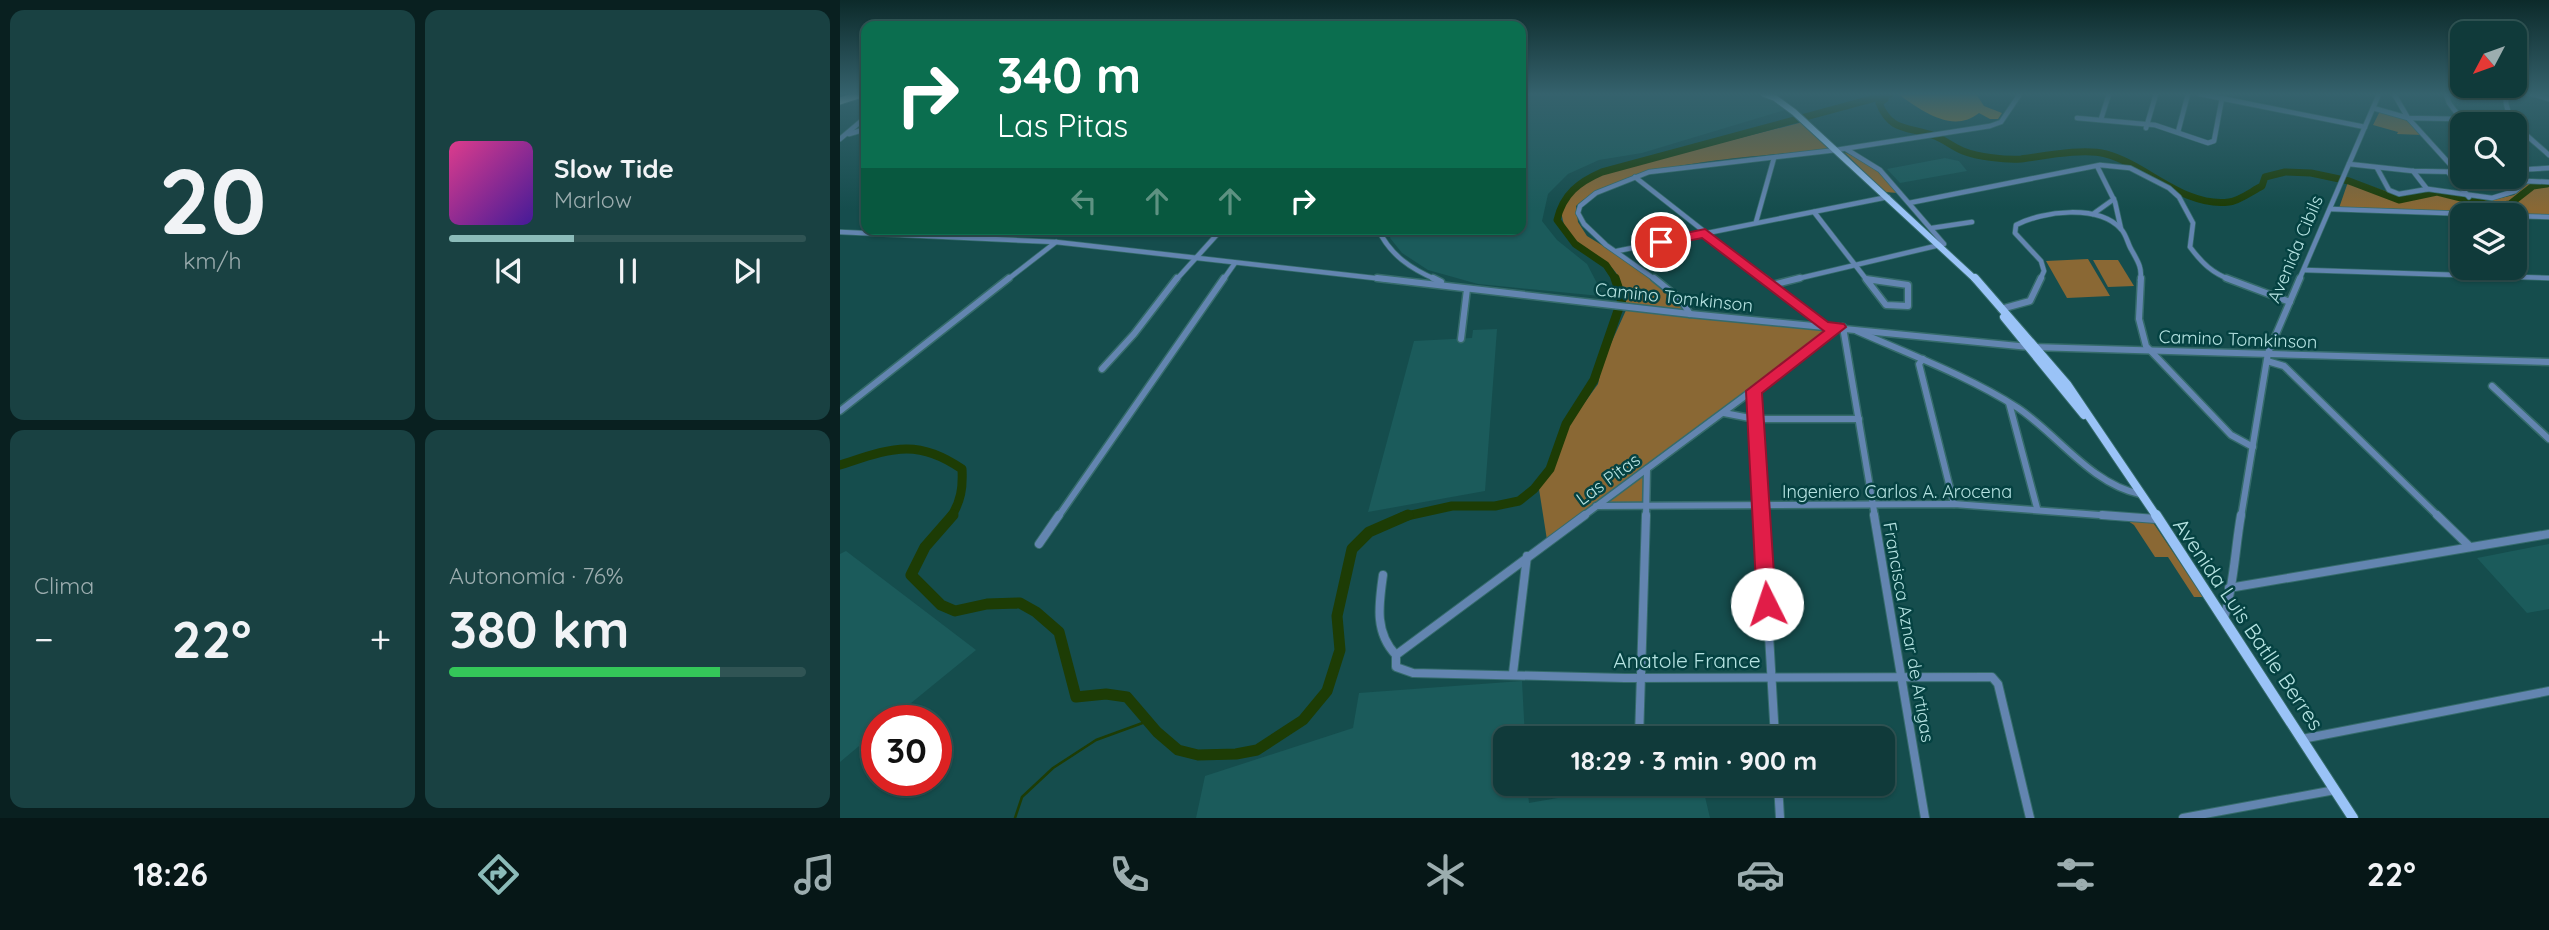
<!DOCTYPE html>
<html lang="es">
<head>
<meta charset="utf-8">
<style>
  :root { --surface:#103a3a; --page:#194142; --text:#f1f3f6; --muted:#9cadaf; --line:#305454; --accent:#8bbbb9 }
  body { margin:0; font-family:Quicksand,sans-serif; background:var(--page); color:var(--text); height:100vh; display:flex; flex-direction:column; font-size:26px; white-space:nowrap }
  * { box-sizing:border-box; margin:0 }
  p { font-size:23px; color:var(--muted) }
  .icon { flex:none; width:38px; height:38px; fill:none; stroke:currentColor; stroke-width:2; stroke-linecap:round; stroke-linejoin:round }
  .map { position:relative; flex:1; overflow:hidden }
  .panel { display:flex; flex-direction:column; gap:10px; padding:10px; background:#092020; width:840px }
  .panel>* { flex:none }
  .banner { position:absolute; left:21px; top:21px; width:665px; height:214px; border-radius:14px; box-shadow:0 2px 5px #0004,0 0 0 2px var(--line); background:#0b6e4f; color:#fff; overflow:hidden }
  .needle { width:46px; rotate:229deg }
  .fabs { position:absolute; left:1610px; top:21px; display:grid; gap:14px }
  .fabs a { display:grid; place-items:center; width:77px; height:77px; border-radius:14px; background:var(--surface); box-shadow:0 2px 5px #0004,0 0 0 2px var(--line); font-size:35px }
  .speed { position:absolute; left:21px; top:705px; display:flex; gap:14px; font-size:35px; font-weight:700; text-align:center }
  .speed>* { display:grid; place-content:center; width:91px; height:91px; border-radius:50%; background:var(--surface); box-shadow:0 2px 5px #0004,0 0 0 2px var(--line); line-height:1 }
  .speed .limit { border:10px solid #d22; background:#fff; color:#111 }
  .pin { position:absolute; display:grid; place-items:center; width:60px; height:60px; color:#fff; margin:-30px; border:4px solid #fff; border-radius:50%; box-shadow:0 2px 7px #0007 }
  .me { position:absolute; width:77px; margin:-38px; rotate:356deg; stroke-linejoin:round; filter:drop-shadow(0 0 5px #0008) }
  .turn { display:flex; align-items:center; gap:24px; height:147px; padding:0 21px; font-size:32px }
  .turn .icon { width:91px; height:91px; stroke-width:2.5 }
  .turn b { display:block; font-size:49px; line-height:60px }
  .lanes { display:flex; align-items:center; height:66px; padding:0 21px; background:#0003; justify-content:center; gap:35px; direction:ltr }
  .lanes .off { opacity:.35 }
  .big { font-size:52px; font-weight:700; line-height:1.1 }
  .panel .tile { flex:1; display:flex; flex-direction:column; justify-content:center; gap:10px; min-width:0; padding:0 24px; border-radius:14px; background:var(--page) }
  .panel .dial { align-items:center; gap:0 }
  .dial b { font-size:91px; line-height:1 }
  .song { display:flex; align-items:center; gap:21px }
  .cover { width:84px; height:84px; border-radius:10px; background:linear-gradient(135deg,hsl(330 70% 55%),hsl(260 70% 35%)) }
  .played { height:7px; border-radius:4px; background:linear-gradient(90deg,var(--accent) 35%,var(--line) 35%) }
  .keys { display:flex; justify-content:space-around; direction:ltr }
  .heat { display:flex; justify-content:space-between; align-items:center; font-size:38px; direction:ltr }
  .charge { height:10px; border-radius:5px; background:linear-gradient(90deg,#34c759 76%,var(--line) 0) }
  .panel .tiles { flex:1; display:grid; gap:10px; grid-template-columns:repeat(2,1fr) }
  .trip { position:absolute; left:653px; top:726px; width:402px; height:70px; border-radius:14px; background:var(--surface); box-shadow:0 2px 5px #0004,0 0 0 2px var(--line); font-weight:700; line-height:70px; text-align:center }
  .tabs { display:flex; height:112px; justify-content:space-around; align-items:center; background:#061717; color:var(--muted) }
  .tabs .icon { width:49px; height:49px }
  .tabs .on { color:var(--accent) }
  .tabs b { font-size:32px; color:var(--text) }
  main { display:flex; flex:1; min-height:0 }
  .map>svg:first-child { display:block }
  .built { fill:#1b5b5b }
  .green { fill:#8a6834 }
  .forest { fill:#a67629 }
  .lines { fill:none; stroke-linecap:round; stroke-linejoin:round }
  .stream { stroke:#1d3c05; stroke-width:2.5 }
  .river-far2 { stroke:#1d3c05; stroke-width:7 }
  .river-far1 { stroke:#1d3c05; stroke-width:9 }
  .river { stroke:#1d3c05; stroke-width:11 }
  .minor-far2-casing { stroke:#356b6b; stroke-width:6 }
  .minor-far1-casing { stroke:#356b6b; stroke-width:9 }
  .minor-casing { stroke:#356b6b; stroke-width:10 }
  .major-far2-casing { stroke:#356b6b; stroke-width:8 }
  .major-far1-casing { stroke:#356b6b; stroke-width:10 }
  .major-casing { stroke:#356b6b; stroke-width:12 }
  .highway-casing { stroke:#356b6b; stroke-width:9 }
  .minor-far2 { stroke:#6385b0; stroke-width:4.5 }
  .minor-far1 { stroke:#6385b0; stroke-width:6 }
  .minor { stroke:#6385b0; stroke-width:8 }
  .major-far2 { stroke:#9ac3f7; stroke-width:6 }
  .major-far1 { stroke:#9ac3f7; stroke-width:8 }
  .major { stroke:#9ac3f7; stroke-width:10 }
  .highway { stroke:#c9d9ee; stroke-width:7 }
  .route { fill:#e11d48; stroke:#92132f; stroke-width:2 }
  .labels { text-anchor:middle; dominant-baseline:central; stroke-width:5; stroke-linejoin:round; paint-order:stroke }
  .street-label { font-size:18px; fill:#b6e3e2; stroke:#054242 }
  .near-street-label { font-size:21px; fill:#b6e3e2; stroke:#054242 }
</style>
</head>
<body>
<main>
<section class="panel">
<div class="tiles">
<div class="tile dial"><b>20</b><p>km/h</p></div>
<div class="tile">
<div class="song"><i class="cover"></i><div><b>Slow Tide</b><p>Marlow</p></div></div>
<div class="played"></div>
<div class="keys"><svg class="icon" aria-label="previous" viewBox="0 0 24 24"><path d="M18 5L8 12l10 7zM5 5v14"/></svg><svg class="icon" aria-label="pause" viewBox="0 0 24 24"><path d="M8 5v14M16 5v14"/></svg><svg class="icon" aria-label="next" viewBox="0 0 24 24"><path d="M6 5l10 7-10 7zM19 5v14"/></svg></div>
</div>
<div class="tile"><p>Clima</p>
<div class="heat"><a>−</a><b class="big">22°</b><a>+</a></div>
</div>
<div class="tile"><p>Autonomía · 76%</p><b class="big">380 km</b><div class="charge"></div></div>
</div>
</section>
<div class="map">
<svg width="1709" height="818" viewBox="0 0 1709 818">
  <rect width="100%" height="100%" fill="#154d4d"/>
  <g class="built">
    <polygon points="681,94 920,96 935,101 945,110 802,153 759,160 728,174 708,194 702,221 717,240 747,264 761,291 760,296 638,284 588,270 562,253 550,238 554,229 681,229"/>
    <polygon points="1105,158 1119,161 1127,171 1060,183 1047,169"/>
    <polygon points="657,329 645,491 528,512 574,341 632,338 633,330"/>
    <polygon points="1709,544 1709,609 1687,613 1637,558"/>
    <polygon points="6,551 136,650 49,721 37,721 37,731 0,762 0,554"/>
    <polygon points="682,681 685,738 665,738 665,784 687,784 689,803 797,784 862,784 870,818 356,818 365,776 513,728 519,693"/>
  </g>
  <g class="green">
    <polygon points="1540,111 1567,118 1583,135 1557,134 1558,132 1533,125"/>
    <path d="M963 122 990 149C921 157 787 160 736 206L738 222 747 236 810 275 848 309 846 311 786 304C783 291 782 279 773 269 757 250 726 245 722 216 720 200 736 186 749 179 771 167 798 164 822 158 869 146 916 134 963 122Z"/>
    <polygon points="1004,152 1033,165 1058,193 1045,192"/>
    <polygon points="1509,179 1554,194 1587,190 1648,201 1674,195 1690,182 1709,182 1709,216 1499,208"/>
    <polygon points="1248,259 1270,296 1227,298 1206,261"/>
    <polygon points="1253,260 1278,260 1294,286 1268,287"/>
    <polygon points="787,308 988,330 707,540 699,489 711,468 716,450 730,423 758,384 763,361"/>
    <polygon points="804,474 803,503 767,502"/>
    <polygon points="1288,521 1312,521 1363,597 1354,597 1328,557 1315,557 1294,525"/>
  </g>
  <path class="forest" d="M1058 94H1136L1144 106 1162 113 1158 119H1150L1139 113C1113 134 1082 111 1058 94Z"/>
  <g class="lines">
    <polyline class="stream" points="175,818 182,797 213,768 256,740 308,721"/>
    <g class="river-far2">
      <path d="M1045 99 1039 103C1051 133 1069 126 1095 136 1105 140 1113 147 1123 151 1138 157 1166 160 1181 159 1204 156 1243 148 1266 154 1307 165 1344 208 1389 202 1399 201 1412 191 1422 186L1425 177 1445 172 1471 173 1509 181 1559 200 1597 192 1653 206 1670 204 1693 186 1707 184"/>
      <path d="M776 280 766 265 735 244 717 220C723 194 739 182 762 172L1050 94"/>
    </g>
    <g class="river-far1">
      <path d="M0 465C50 449 76 437 122 469 123 488 121 501 111 517"/>
      <polyline points="562,517 612,506 655,506 679,501 694,489 710,469 726,424 754,380 782,299 775,278"/>
    </g>
    <polyline class="river" points="113,515 85,547 71,575 101,605 115,611 147,604 180,603 196,612 219,632 236,697 266,694 287,697 317,732 338,750 358,755 396,754 417,750 463,720 487,691 500,650 497,616 512,549 529,532 568,515"/>
    <g class="minor-far2-casing">
      <g id="minor-far2">
        <polyline points="1360,94 1525,127"/>
        <polyline points="1554,94 1568,118 1617,172"/>
        <polyline points="1606,94 1609,103 1625,124"/>
        <path d="M1666 94C1662 120 1692 139 1709 155"/>
        <polyline points="1692,94 1709,99"/>
        <polyline points="1533,108 1568,118 1620,119"/>
        <polyline points="1237,118 1315,125 1368,143 1374,141 1382,98"/>
        <polyline points="1261,119 1269,94"/>
        <polyline points="1306,128 1316,94"/>
        <polyline points="1338,132 1348,94"/>
        <polyline points="9,134 26,129"/>
        <polyline points="0,139 26,117"/>
        <polyline points="1509,164 1573,171 1622,172"/>
        <polyline points="1257,166 1275,202 1281,229"/>
        <polyline points="1537,168 1549,190 1559,194 1588,189 1652,198 1675,191 1686,181 1709,182"/>
        <polyline points="1675,170 1709,168"/>
        <polyline points="1573,171 1587,189"/>
        <polyline points="1608,172 1629,197"/>
        <polyline points="795,177 926,280"/>
        <path d="M1069 203 1260 165 1290 168 1329 188 1339 197 1353 223 1350 247C1362 263 1372 273 1391 280"/>
        <polyline points="1490,209 1660,215"/>
        <polyline points="974,212 1026,279"/>
        <polyline points="1253,214 1274,199"/>
        <polyline points="1675,216 1709,217"/>
        <polyline points="916,222 934,158"/>
        <polyline points="1092,228 1132,222"/>
        <path d="M538 229C550 255 571 269 597 280"/>
        <polyline points="0,232 216,242 552,280"/>
        <polyline points="777,251 1048,197"/>
        <polyline points="1464,270 1709,278"/>
        <polyline points="1026,279 1033,280"/>
        <polyline points="167,280 216,242"/>
        <polyline points="336,280 382,229"/>
        <polyline points="383,280 395,263"/>
        <polyline points="816,280 766,245 744,224 738,213 740,206 756,193 809,172 996,150 1150,126 1161,122 1180,94"/>
        <polyline points="952,280 1104,244 1040,170 1006,149"/>
        <path d="M1200 280 1204 271 1201 261 1175 233 1176 225C1203 211 1258 204 1281 229 1286 234 1288 244 1291 249 1297 260 1303 268 1300 280"/>
        <polyline points="1459,280 1539,94"/>
      </g>
    </g>
    <g class="minor-far1-casing">
      <g id="minor-far1">
        <polyline points="537,278 850,314 1189,347 1709,362"/>
        <polyline points="593,278 601,282"/>
        <polyline points="814,278 841,300 850,314"/>
        <polyline points="924,278 983,325"/>
        <polyline points="1301,278 1299,319 1306,346 1391,435 1413,447"/>
        <polyline points="1386,278 1450,302"/>
        <polygon points="1026,279 1068,285 1068,306 1046,305"/>
        <polyline points="932,285 960,278"/>
        <polyline points="1161,309 1190,301 1201,278"/>
        <polyline points="1003,327 1035,517"/>
        <path d="M1017 331C1071 355 1128 376 1178 408 1218 435 1251 484 1300 494"/>
        <polyline points="621,339 627,289"/>
        <polyline points="1083,359 1079,364 1114,504"/>
        <polyline points="1427,361 1444,366 1599,517"/>
        <polyline points="262,369 294,334 337,278"/>
        <polyline points="1652,386 1709,439"/>
        <polyline points="914,391 922,517"/>
        <polyline points="1169,403 1197,508"/>
        <polyline points="0,411 169,278"/>
        <polyline points="884,413 915,419 1019,419"/>
        <polyline points="756,506 1114,504 1286,517"/>
        <polyline points="218,517 384,278"/>
        <polyline points="742,517 998,327"/>
        <polyline points="806,517 807,469"/>
        <polyline points="1401,517 1428,353 1460,278"/>
      </g>
    </g>
    <g class="minor-casing">
      <g id="minor">
        <polyline points="922,515 935,738"/>
        <polyline points="1034,515 1085,818"/>
        <polyline points="1262,515 1316,519"/>
        <polyline points="1597,515 1630,547"/>
        <polyline points="199,544 219,515"/>
        <path d="M543 575C539 604 534 632 556 655"/>
        <polyline points="1389,588 1709,534"/>
        <path d="M1384 618C1394 585 1395 549 1401 515"/>
        <polyline points="556,655 556,667 573,673 785,678 1152,677 1158,684 1190,818"/>
        <polyline points="556,655 745,515"/>
        <polyline points="673,673 687,556"/>
        <polyline points="799,738 806,515"/>
        <polyline points="1462,739 1709,691"/>
        <polyline points="938,784 940,818"/>
        <polyline points="1343,818 1495,790"/>
      </g>
    </g>
    <g class="major-far2-casing">
      <polyline id="major-far2" points="924,94 935,98 954,112 1136,280"/>
    </g>
    <g class="major-far1-casing">
      <g id="major-far1">
        <polyline points="1135,278 1227,384 1317,517"/>
        <polyline points="1164,317 1244,415"/>
      </g>
    </g>
    <g class="major-casing">
      <polyline id="major" points="1316,515 1513,818"/>
    </g>
    <g class="highway-casing">
      <polyline id="highway" points="0,101 22,94"/>
    </g>
    <use href="#minor-far2" class="minor-far2"/>
    <use href="#minor-far1" class="minor-far1"/>
    <use href="#minor" class="minor"/>
    <use href="#major-far2" class="major-far2"/>
    <use href="#major-far1" class="major-far1"/>
    <use href="#major" class="major"/>
    <use href="#highway" class="highway"/>
  </g>
  <linearGradient id="sky" x2="0" y2="1"><stop stop-color="#0c2a2a"/><stop offset="0.45" stop-color="#35626d"/><stop offset="1" stop-color="#35626d" stop-opacity="0"/></linearGradient>
  <rect width="1709" height="209" fill="url(#sky)"/>
  <polygon class="route" points="865,229 988,322 1004,324 1006,327 922,393 936,604 934,610 927,612 920,610 917,604 906,391 984,331 862,238 821,246 815,242 817,239"/>
  <g class="labels">
    <g class="street-label">
      <text transform="translate(1455 249) rotate(-67)">Avenida Cibils</text>
      <text transform="translate(834 297) rotate(6)">Camino Tomkinson</text>
      <text transform="translate(1398 339) rotate(2)">Camino Tomkinson</text>
      <text transform="translate(768 479) rotate(-36)">Las Pitas</text>
      <text x="1057" y="491">Ingeniero Carlos A. Arocena</text>
      <text transform="translate(1069 632) rotate(80)">Francisca Aznar de Artigas</text>
    </g>
    <g class="near-street-label">
      <text transform="translate(1409 624) rotate(56)">Avenida Luis Batlle Berres</text>
      <text x="847" y="660">Anatole France</text>
    </g>
  </g>
</svg>
<div class="fabs">
<a><svg class="needle" viewBox="-14 -14 28 28"><path d="M0-13l5 13h-10z" fill="#e53935"/><path d="M0 13l5-13h-10z" fill="#9cadaf"/></svg></a>
<a><svg class="icon" aria-label="search" viewBox="0 0 24 24"><circle cx="10" cy="10" r="6"/><path d="M15 15l6 6"/></svg></a>
<a><svg class="icon" aria-label="layers" viewBox="0 0 24 24"><path d="M12 4l9 5-9 5-9-5zM3 14l9 5 9-5"/></svg></a>
</div>
<div class="speed"><div class="limit">30</div></div>
<div class="pin" style="left:821px;top:242px;background:#d93025"><svg class="icon" aria-label="arrive" viewBox="0 0 24 24"><path d="M6 21V4h12l-3 4 3 4H6"/></svg></div>
<svg class="me" style="left:927px;top:604px" viewBox="-20 -20 40 40"><circle r="19" fill="#fff"/><path d="M0-13L10 11 0 6-10 11z" fill="#e11d48"/></svg>
<div class="trip">18:29 · 3 min · 900 m</div>
<div class="banner">
<div class="turn"><svg class="icon" aria-label="right" viewBox="0 0 24 24"><path d="M7 20v-9h11M14 6l5 5-5 5"/></svg><div><b>340 m</b>Las Pitas</div></div>
<div class="lanes"><svg class="icon off" aria-label="left" viewBox="0 0 24 24"><path d="M17 20v-9H6M10 6l-5 5 5 5"/></svg><svg class="icon off" aria-label="ahead" viewBox="0 0 24 24"><path d="M12 20V5M6 11l6-6 6 6"/></svg><svg class="icon off" aria-label="ahead" viewBox="0 0 24 24"><path d="M12 20V5M6 11l6-6 6 6"/></svg><svg class="icon" aria-label="right" viewBox="0 0 24 24"><path d="M7 20v-9h11M14 6l5 5-5 5"/></svg></div>
</div>
</div>
</main>
<nav class="tabs">
<b>18:26</b>
<svg class="icon on" aria-label="directions" viewBox="0 0 24 24"><path d="M12 3l9 9-9 9-9-9zM9 14v-3h6M13 9l2 2-2 2"/></svg>
<svg class="icon" aria-label="music" viewBox="0 0 24 24"><path d="M9 18V5l10-2v13"/><circle cx="6" cy="18" r="3"/><circle cx="16" cy="16" r="3"/></svg>
<svg class="icon" aria-label="phone" viewBox="0 0 24 24"><path d="M5 4h4l2 5-3 2q2 4 5 5l2-3 5 2v4C11 20 4 13 5 4z"/></svg>
<svg class="icon" aria-label="climate" viewBox="0 0 24 24"><path d="M12 3v18M4 7l16 10M4 17L20 7"/></svg>
<svg class="icon" aria-label="car" viewBox="0 0 24 24"><path d="M5 17H2v-5l4-1 3-4h7l3 4 3 1v5h-3M9 17h6M6 11h13"/><circle cx="7" cy="17" r="2"/><circle cx="17" cy="17" r="2"/></svg>
<svg class="icon" aria-label="filters" viewBox="0 0 24 24"><path d="M4 7h16M4 17h16"/><circle cx="9" cy="7" r="2"/><circle cx="15" cy="17" r="2"/></svg>
<b>22°</b>
</nav>
</body>
</html>
